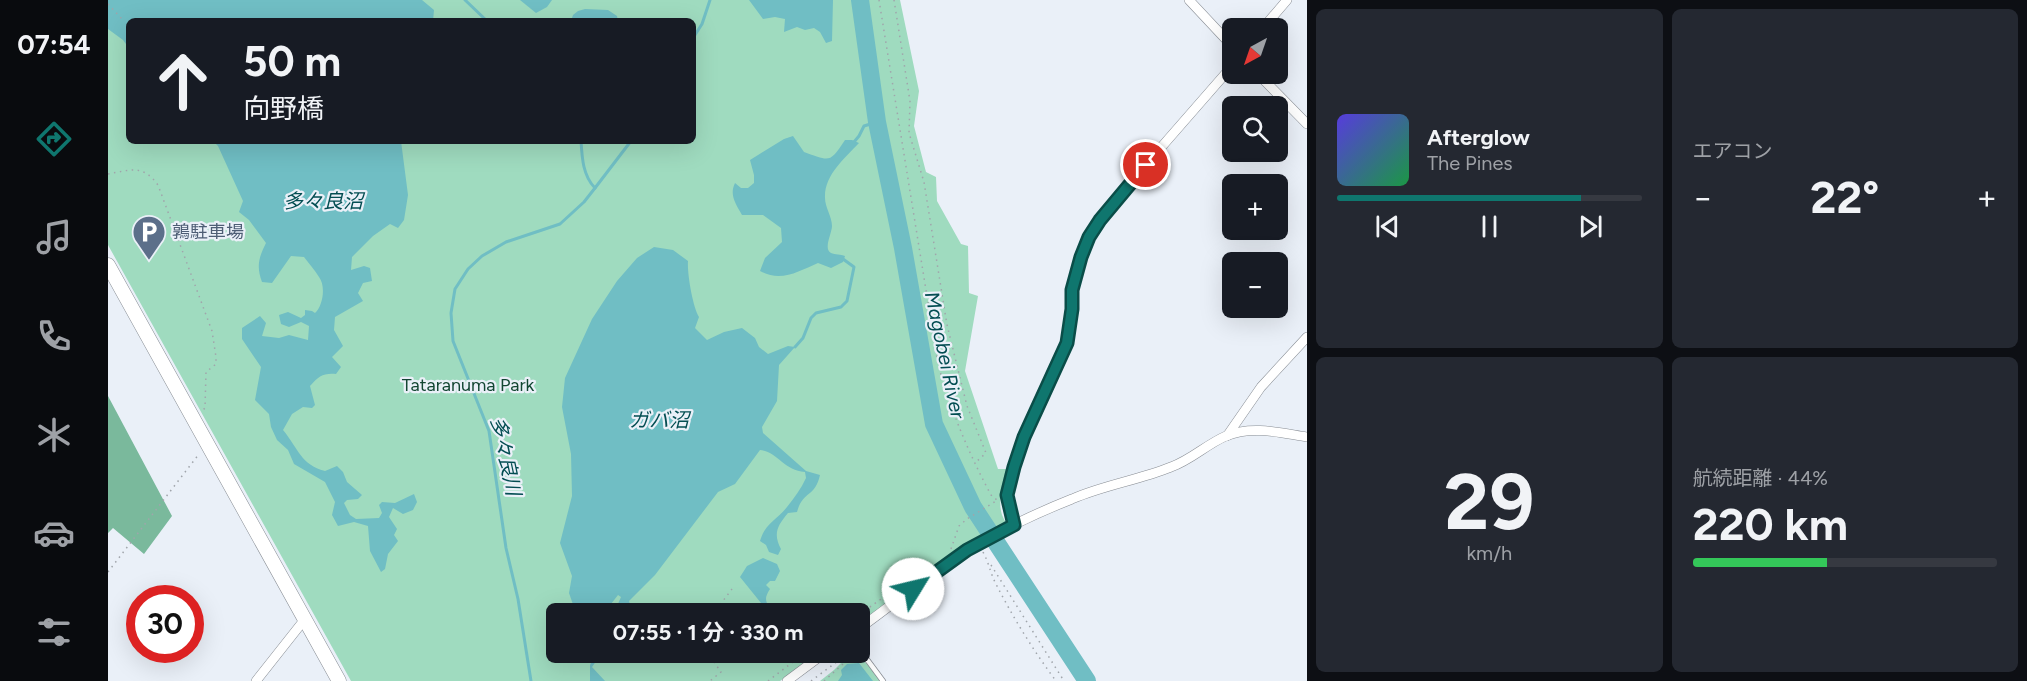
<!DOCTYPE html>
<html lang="ja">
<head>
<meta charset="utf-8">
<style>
  :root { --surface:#171b24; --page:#242831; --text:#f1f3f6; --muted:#9ea1a6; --line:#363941; --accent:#0f766e }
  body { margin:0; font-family:Figtree,"Noto Sans JP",sans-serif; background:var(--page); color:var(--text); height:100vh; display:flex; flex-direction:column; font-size:22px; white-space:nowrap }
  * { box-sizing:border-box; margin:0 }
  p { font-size:20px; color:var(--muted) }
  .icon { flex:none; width:33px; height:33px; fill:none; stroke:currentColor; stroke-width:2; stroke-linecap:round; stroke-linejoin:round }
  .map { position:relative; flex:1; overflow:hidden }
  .details { display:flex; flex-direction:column; gap:9px; padding:9px; background:#0d0f14; width:720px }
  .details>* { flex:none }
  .guide { position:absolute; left:18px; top:18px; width:570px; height:126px; border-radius:9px; box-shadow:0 6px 24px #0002; background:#171b24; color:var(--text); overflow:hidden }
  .needle { width:39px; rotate:220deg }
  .controls { position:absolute; left:1114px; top:18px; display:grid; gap:12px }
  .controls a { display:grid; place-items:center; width:66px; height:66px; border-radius:9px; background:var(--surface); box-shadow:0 6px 24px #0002; font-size:30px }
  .speed { position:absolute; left:18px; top:585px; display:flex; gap:12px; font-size:30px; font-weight:700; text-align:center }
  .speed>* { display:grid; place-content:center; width:78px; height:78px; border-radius:50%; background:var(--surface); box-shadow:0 6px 24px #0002; line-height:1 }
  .speed .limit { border:9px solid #d22; background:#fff; color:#111 }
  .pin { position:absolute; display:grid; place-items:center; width:51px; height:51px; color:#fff; margin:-26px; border:3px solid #fff; border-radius:50%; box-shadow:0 2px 6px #0007 }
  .me { position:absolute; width:66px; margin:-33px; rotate:54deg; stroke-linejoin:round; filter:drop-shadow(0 0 4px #0008) }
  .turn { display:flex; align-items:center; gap:21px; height:126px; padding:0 18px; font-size:27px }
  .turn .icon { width:78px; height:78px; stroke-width:2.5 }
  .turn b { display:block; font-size:42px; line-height:51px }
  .big { font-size:45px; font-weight:700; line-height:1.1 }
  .details .card { flex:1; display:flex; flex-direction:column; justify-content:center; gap:9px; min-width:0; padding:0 21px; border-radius:9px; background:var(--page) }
  .details .dial { align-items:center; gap:0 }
  .dial b { font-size:78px; line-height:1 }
  .song { display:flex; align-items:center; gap:18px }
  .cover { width:72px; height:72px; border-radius:9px; background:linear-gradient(135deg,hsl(250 70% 55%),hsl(140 70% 35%)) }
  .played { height:6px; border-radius:3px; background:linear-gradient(90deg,var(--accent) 80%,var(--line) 80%) }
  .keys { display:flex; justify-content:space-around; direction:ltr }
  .heat { display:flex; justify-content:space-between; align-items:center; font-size:33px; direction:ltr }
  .charge { height:9px; border-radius:4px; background:linear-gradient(90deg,#34c759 44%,var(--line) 0) }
  .details .tiles { flex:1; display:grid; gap:9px; grid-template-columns:repeat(2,1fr) }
  .trip { position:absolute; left:438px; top:603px; width:324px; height:60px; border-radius:9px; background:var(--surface); box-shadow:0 6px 24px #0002; font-weight:700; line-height:60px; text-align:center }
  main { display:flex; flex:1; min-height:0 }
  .tab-bar { display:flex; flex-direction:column; width:108px; justify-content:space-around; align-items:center; background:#090b0e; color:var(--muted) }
  .tab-bar .icon { width:42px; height:42px }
  .tab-bar .on { color:var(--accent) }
  .tab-bar b { font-size:27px; color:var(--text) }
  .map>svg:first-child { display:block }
  .green { fill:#9fdbbf; fill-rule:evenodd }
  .forest { fill:#7ab99c }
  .water { fill:#70bec4 }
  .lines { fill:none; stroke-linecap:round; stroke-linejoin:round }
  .stream { stroke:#70bec4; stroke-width:3 }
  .river { stroke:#70bec4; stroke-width:18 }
  .lane-casing { stroke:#888d94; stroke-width:6 }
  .street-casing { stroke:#888d94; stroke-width:10 }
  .secondary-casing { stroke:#888d94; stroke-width:15 }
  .path { stroke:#a0a5ab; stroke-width:1.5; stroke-dasharray:1.5 4.5; stroke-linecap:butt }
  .lane { stroke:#fff; stroke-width:4.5 }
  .street { stroke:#fff; stroke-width:9 }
  .secondary { stroke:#fff; stroke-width:14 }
  .route-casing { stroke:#0a4d48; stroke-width:15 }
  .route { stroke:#0f766e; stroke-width:10 }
  .labels { text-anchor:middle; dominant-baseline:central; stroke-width:4.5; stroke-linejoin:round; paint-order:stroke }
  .service-label { font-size:18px; fill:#4e5e75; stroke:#eaf0f8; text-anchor:start }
  .park-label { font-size:18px; fill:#124632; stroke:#eaf0f8 }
  .water-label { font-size:20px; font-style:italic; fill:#034d52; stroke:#eaf0f8 }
</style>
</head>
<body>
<main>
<nav class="tab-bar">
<b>07:54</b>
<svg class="icon on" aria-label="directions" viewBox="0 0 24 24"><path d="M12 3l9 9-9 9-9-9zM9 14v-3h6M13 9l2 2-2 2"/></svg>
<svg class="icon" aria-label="music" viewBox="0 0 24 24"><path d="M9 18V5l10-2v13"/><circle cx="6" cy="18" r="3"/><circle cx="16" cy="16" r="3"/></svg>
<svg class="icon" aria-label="phone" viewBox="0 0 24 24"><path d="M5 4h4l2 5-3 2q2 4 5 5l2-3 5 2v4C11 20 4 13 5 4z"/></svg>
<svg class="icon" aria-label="climate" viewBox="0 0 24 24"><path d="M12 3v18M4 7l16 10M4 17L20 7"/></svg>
<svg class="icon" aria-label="car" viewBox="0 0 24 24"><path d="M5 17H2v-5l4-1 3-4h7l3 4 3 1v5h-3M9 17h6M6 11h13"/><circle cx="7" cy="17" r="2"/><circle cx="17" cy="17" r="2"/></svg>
<svg class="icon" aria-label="filters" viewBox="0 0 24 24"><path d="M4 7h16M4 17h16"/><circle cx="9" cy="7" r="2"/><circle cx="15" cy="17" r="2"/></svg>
</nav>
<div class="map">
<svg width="1199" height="681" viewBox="0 0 1199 681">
  <rect width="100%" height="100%" fill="#eaf0f8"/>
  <g class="green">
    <path d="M0 0H792L811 91 806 126 818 172 828 177 829 201 853 244 860 246 861 293 870 296 857 371 890 469H900C895 485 887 505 897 521V524L868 539 752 623V614H448V652L711 653 672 681H243L0 245ZM21 21H585V141H21Z"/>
    <polygon points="744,652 748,653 761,666 772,681 712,681 726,670"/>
  </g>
  <polygon class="forest" points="0,396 64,516 36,554 5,528 0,533"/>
  <g class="water">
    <polygon points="0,0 314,0 326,10 325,21 21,21 21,48 15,40 0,29"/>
    <polygon points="412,0 444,0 439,7 428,13"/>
    <polygon points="641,0 725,0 724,41 718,43 712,32 706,28 697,30 689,27 676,32 677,19 667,17 655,19"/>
    <polygon points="477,9 500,10 509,16 510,21 463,21 465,15 470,11"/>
    <path d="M685 136 696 152C722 161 721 164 737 140H744L751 143C737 158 716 175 717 198 717 207 724 217 724 226 724 233 715 249 723 253 727 255 733 254 737 256L735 262 723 268 710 263C691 271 673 283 652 271L657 258 674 242 673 228 655 215H634C628 204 621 195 627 183L633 188H640L646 183V175L642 160 676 139Z"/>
    <path d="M105 141H293L300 195 296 220 290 228 282 224 265 236 244 257 243 270 256 266 262 268 264 281 255 283 250 293 255 301 227 317 226 330 235 346 224 357 233 367 228 374C215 373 211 376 202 386L207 405 204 408 195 407 184 414 175 430C190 448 193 465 217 471L229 466 235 472 239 482 254 495 250 499 239 500 236 503 242 515 248 519 271 518 274 513 271 505 274 502 287 503 306 494 309 502 305 510 295 514 285 508 281 517 289 529 286 535 290 541 280 554 277 569 273 572 262 551 260 526 246 522 230 526 224 515 227 502 217 482 186 464 180 450 169 440 163 427 161 414 147 400 153 367 134 339V328L152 316 158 323 154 336 171 338 181 335 200 340 201 326 193 322 181 327 173 324 171 315 180 312 193 318 197 315V310L204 311 207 313C215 306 218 286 211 277 207 270 201 264 196 257L183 256 164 283 154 282C148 266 151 257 158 243L141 220 131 212 135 201 110 146Z"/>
    <path d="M546 247 565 250 580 261C579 274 585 307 591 317L587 328 599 340 616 332 634 328 647 338 651 347 660 354 680 346 687 347 671 365 669 401 654 427 655 433 698 471 712 475C707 498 695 490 689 512L680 513C669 526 665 534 673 549L670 555 661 552 658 545 652 541C657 523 669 520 679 507 686 498 693 489 698 478L697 472C676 471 670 452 652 450L627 484 610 492 547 575 521 601 523 607 531 613H506L513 597 510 595 496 613H468L461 593 464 576 452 543 464 496 463 454 454 407 457 378 484 319 509 281 529 258Z"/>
    <path d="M655 558 669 564 672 571 667 581H662L658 585 662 589C654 601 660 602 663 613H658L653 603 632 577 639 566Z"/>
    <polygon points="488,653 499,653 491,657 484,667 497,681 482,681 482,665"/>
    <polygon points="751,663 765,681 730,681 734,675 733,670 739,664"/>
  </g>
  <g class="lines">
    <g class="stream">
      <polyline points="357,0 379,21"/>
      <polyline points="585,38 594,24 602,0"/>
      <polyline points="746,142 751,136 756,126 769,122"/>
      <polyline points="487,188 523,141"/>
      <polyline points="687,347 695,338 703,318 708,313 733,307 739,301 746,267 735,259"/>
      <path d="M423 681 410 599 398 548 381 431 345 341 343 313 347 289 360 269 374 256 398 242 452 224 476 202 487 188C475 176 474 158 473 141"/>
    </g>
    <polyline class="river" points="752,0 769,122 795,248 826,424 865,507 979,681"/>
    <g class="lane-casing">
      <polyline id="lane" points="752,650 775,681"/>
    </g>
    <g class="street-casing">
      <g id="street">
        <polyline points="1081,0 1125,47"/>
        <polyline points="1155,28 1179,0"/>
        <polyline points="1150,74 1199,124"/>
        <polyline points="1119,436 1153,387 1199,337"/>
        <polyline points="906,525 899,495 905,467 916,437 959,343 964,309 964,290 968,273 981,237 1008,199 1125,65"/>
        <path d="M752 628C788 602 824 572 862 549 894 529 929 513 964 499 996 485 1031 480 1063 467 1083 460 1099 444 1118 436 1144 425 1173 433 1199 437"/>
        <polyline points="148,681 197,619"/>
        <polyline points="679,681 718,652"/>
      </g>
    </g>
    <g class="secondary-casing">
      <polyline id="secondary" points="0,265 231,681"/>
    </g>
    <g class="path">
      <path d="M771 0 830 364C843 411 860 452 883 495L889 500"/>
      <polyline points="786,0 802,101 801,133 816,182 839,325 859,406 878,453 867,463"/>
      <polyline points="0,4 14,19"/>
      <path d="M0 174C22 170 35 164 50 185L104 331 108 357V364L98 372 97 408 94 411"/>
      <polyline points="843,549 851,526 859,519 888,501"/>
      <path d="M875 552C881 563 882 572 887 582 904 616 925 650 948 681"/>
      <polyline points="883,565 956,681"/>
      <polyline points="0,572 91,454"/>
      <polyline points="605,614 624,589"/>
      <polyline points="752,614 776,597"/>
      <polyline points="599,652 613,672 602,681"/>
      <polyline points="660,681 698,652"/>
      <polyline points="703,681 742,652"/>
      <polyline points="716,681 745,655 747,656"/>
    </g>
    <use href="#lane" class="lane"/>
    <use href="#street" class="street"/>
    <use href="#secondary" class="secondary"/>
  </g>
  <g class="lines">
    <g class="route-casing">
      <polyline id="route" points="805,589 859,550 906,525 899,495 906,467 916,437 959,343 964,309 964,290 973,257 981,237 992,220 1038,165"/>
    </g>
    <use href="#route" class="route"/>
  </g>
  <defs>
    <g id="parking-pin" transform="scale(1.725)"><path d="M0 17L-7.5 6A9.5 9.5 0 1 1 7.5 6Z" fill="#5c6f8a" stroke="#eaf0f8"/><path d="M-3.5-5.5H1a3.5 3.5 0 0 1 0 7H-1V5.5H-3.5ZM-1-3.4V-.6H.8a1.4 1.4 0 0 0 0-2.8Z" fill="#fff"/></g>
  </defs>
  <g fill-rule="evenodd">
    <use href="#parking-pin" x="41" y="232"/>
  </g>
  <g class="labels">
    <g class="service-label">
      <text x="64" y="232">鶉駐車場</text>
    </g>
    <g class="park-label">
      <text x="360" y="385">Tataranuma Park</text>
    </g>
    <g class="water-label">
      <text x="215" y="201">多々良沼</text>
      <text transform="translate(837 355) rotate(78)">Magobei River</text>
      <text x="551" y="420">ガバ沼</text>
      <text transform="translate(398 456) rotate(78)">多々良川</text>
    </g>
  </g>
</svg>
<div class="controls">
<a><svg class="needle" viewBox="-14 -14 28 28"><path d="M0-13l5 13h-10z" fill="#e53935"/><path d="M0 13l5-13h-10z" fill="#9ea1a6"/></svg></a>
<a><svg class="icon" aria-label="search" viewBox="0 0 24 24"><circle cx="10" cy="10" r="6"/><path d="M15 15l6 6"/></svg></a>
<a>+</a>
<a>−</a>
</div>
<div class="speed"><div class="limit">30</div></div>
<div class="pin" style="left:1038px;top:165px;background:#d93025"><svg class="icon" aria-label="arrive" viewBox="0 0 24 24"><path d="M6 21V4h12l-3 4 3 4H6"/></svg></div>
<svg class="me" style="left:805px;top:589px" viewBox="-20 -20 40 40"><circle r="19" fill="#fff"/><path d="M0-13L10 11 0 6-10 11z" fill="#0f766e"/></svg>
<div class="trip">07:55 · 1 分 · 330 m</div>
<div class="guide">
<div class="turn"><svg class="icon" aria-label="ahead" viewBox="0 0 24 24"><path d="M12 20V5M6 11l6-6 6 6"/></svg><div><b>50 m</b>向野橋</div></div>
</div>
</div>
<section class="details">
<div class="tiles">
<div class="card">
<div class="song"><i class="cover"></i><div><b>Afterglow</b><p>The Pines</p></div></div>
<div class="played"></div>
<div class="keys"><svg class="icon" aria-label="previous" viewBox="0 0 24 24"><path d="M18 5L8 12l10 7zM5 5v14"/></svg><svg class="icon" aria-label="pause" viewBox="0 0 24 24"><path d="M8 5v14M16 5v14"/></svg><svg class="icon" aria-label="next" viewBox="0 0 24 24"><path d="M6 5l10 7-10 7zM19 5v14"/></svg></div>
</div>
<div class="card"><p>エアコン</p>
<div class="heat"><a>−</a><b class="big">22°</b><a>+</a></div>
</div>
<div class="card dial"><b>29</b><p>km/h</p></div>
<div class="card"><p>航続距離 · 44%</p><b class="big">220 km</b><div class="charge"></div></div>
</div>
</section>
</main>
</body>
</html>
